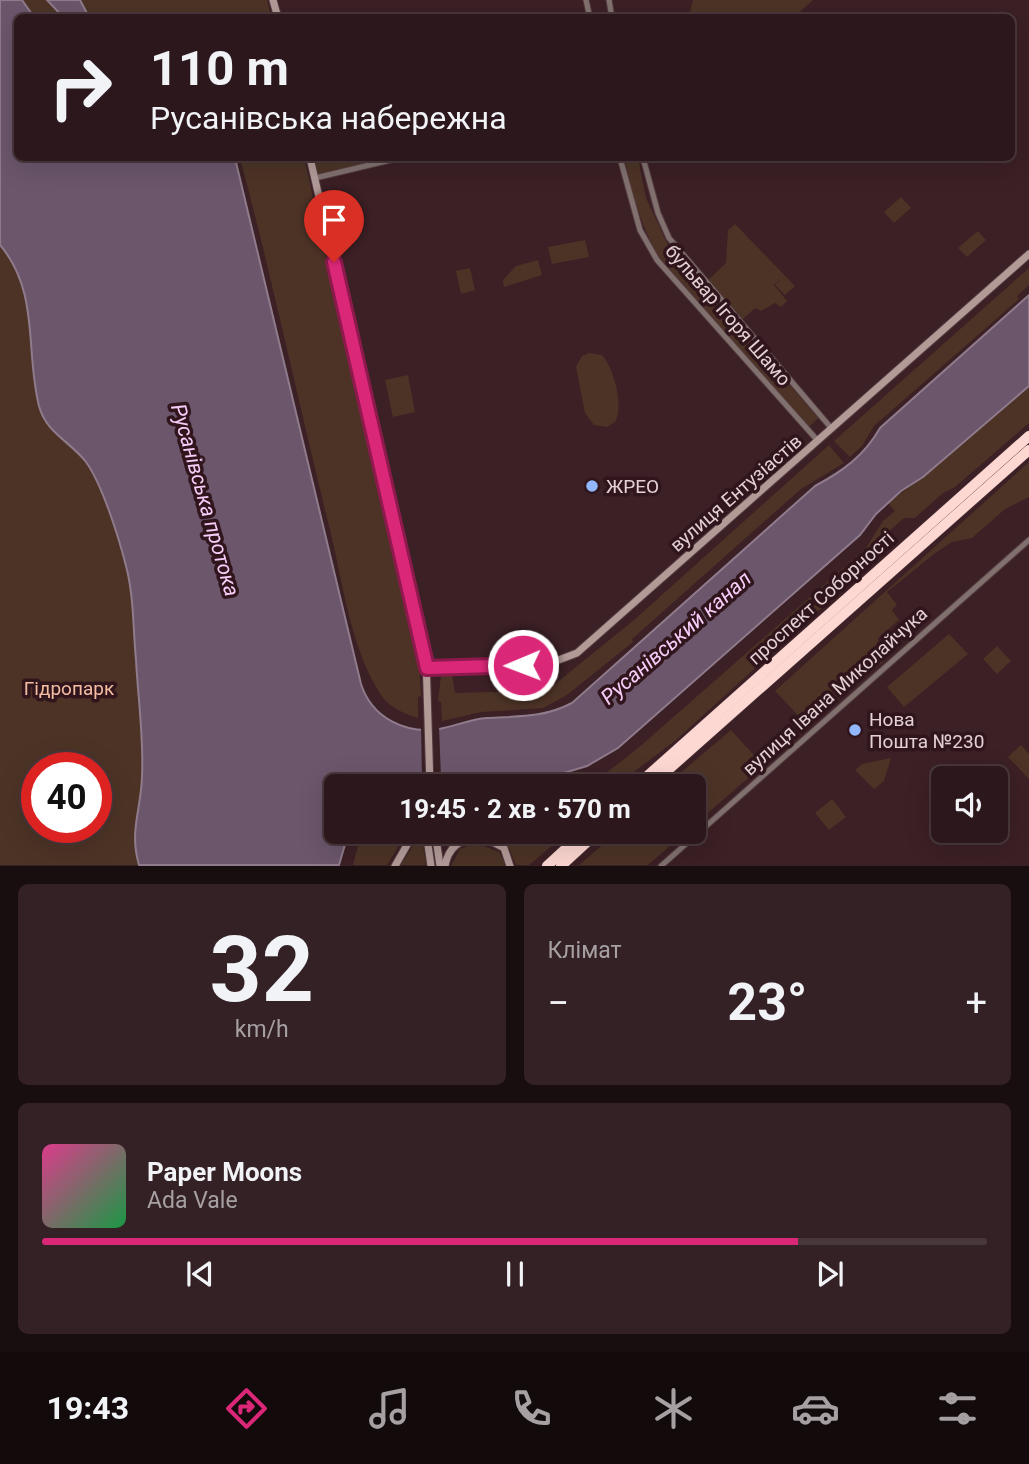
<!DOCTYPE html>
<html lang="uk">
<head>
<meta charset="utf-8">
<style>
  :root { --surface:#2c181c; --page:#342125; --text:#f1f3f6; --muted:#a6a0a3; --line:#48373b; --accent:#db2777 }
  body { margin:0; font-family:Roboto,sans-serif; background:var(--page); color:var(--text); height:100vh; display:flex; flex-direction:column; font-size:26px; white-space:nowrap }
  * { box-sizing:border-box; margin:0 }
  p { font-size:23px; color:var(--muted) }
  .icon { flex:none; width:38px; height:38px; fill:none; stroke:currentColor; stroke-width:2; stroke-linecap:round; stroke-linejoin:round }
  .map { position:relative; height:866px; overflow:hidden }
  .panel { display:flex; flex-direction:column; gap:18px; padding:18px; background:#180d0f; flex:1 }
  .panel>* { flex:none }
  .banner { position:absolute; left:14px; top:14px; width:1001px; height:147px; border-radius:10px; box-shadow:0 7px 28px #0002,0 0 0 2px var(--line); background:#2c181c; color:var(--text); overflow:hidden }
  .controls { position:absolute; left:931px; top:766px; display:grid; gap:14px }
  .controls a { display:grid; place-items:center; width:77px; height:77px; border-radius:10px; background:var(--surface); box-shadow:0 7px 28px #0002,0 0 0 2px var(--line); font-size:35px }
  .speed { position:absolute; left:21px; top:752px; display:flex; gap:14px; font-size:35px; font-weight:700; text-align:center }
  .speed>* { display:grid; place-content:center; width:91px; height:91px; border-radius:50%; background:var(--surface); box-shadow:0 7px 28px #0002,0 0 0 2px var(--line); line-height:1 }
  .speed .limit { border:10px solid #d22; background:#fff; color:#111 }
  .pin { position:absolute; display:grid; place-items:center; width:60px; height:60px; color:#fff; margin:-72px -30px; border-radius:50% 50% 50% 0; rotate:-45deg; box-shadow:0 0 7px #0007 }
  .pin .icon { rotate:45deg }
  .me { position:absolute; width:77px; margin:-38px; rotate:269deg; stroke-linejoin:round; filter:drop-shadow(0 0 5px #0008) }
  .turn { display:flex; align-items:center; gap:24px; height:147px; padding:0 21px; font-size:32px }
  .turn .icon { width:91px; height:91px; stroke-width:2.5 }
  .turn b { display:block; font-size:49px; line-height:60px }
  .big { font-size:52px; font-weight:700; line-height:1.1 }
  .panel .card { flex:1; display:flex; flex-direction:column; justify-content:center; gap:10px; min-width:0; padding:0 24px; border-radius:10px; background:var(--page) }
  .panel .dial { align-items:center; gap:0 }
  .dial b { font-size:91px; line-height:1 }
  .song { display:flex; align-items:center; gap:21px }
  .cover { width:84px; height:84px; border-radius:10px; background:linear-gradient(135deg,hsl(330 70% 55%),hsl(140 70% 35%)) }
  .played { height:7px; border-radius:4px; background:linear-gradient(90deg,var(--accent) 80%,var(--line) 80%) }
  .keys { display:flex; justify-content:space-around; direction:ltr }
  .heat { display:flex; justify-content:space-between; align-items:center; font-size:38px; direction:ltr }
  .panel .tiles { flex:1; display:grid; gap:18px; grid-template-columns:1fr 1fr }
  .card:last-child { grid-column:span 2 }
  .trip { position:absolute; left:324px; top:774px; width:382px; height:70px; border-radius:10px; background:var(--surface); box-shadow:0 7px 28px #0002,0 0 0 2px var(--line); font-weight:700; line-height:70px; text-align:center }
  .dock { display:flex; height:112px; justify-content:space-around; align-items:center; background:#120a0b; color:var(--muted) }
  .dock .icon { width:49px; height:49px }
  .dock .on { color:var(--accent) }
  .dock b { font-size:32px; color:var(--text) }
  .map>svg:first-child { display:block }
  .green { fill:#4c3326; fill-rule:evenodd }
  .water { fill:#6b566c; stroke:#8f7b8b; stroke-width:2 }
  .pier { fill:#3b2025 }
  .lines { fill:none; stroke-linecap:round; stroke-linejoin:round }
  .street-casing { stroke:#563c41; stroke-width:7 }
  .secondary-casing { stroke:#563c41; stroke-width:9 }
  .highway-casing { stroke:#563c41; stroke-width:11 }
  .street { stroke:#80716f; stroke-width:5 }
  .secondary { stroke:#b29a97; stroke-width:7 }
  .highway { stroke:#fdd7d2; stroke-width:10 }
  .route-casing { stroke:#8e194d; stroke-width:18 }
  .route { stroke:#db2777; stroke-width:12 }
  .poi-dot { fill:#92b7fd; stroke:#30161c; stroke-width:2.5 }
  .labels { text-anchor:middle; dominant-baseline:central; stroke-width:7; stroke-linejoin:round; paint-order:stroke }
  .street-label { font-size:19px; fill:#e4d1d4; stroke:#30161c }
  .poi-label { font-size:19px; fill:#e4d1d4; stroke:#30161c; text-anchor:start }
  .park-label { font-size:19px; fill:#f4bda2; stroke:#30161c }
  .water-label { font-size:21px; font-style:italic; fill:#f7cdf9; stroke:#30161c }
</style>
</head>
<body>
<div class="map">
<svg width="1029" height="866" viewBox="0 0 1029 866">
  <rect width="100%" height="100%" fill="#3b2025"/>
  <g class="green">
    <polygon points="22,0 267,0 271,17 34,17"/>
    <polygon points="693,0 813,0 794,17 689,17"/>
    <path d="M240 158H304L419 661 421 696 418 697V718C402 713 388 707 379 692 350 645 343 583 330 530 299 406 273 281 240 158Z"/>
    <polygon points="310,158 399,158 315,178"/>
    <path d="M624 158H638L646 198 667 243 818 418 809 427 659 258C641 225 632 194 624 158Z"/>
    <polygon points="901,197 911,208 894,223 884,212"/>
    <polygon points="735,224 795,286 785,295 775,285 781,278 774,285 787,301 781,307 775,303 761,311 755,308 742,320 707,281 726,263 728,230"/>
    <polygon points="978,231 986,240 967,257 958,248"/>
    <polygon points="585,240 589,257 552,264 548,247"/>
    <path d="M0 245C40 292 25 351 39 406 46 433 71 442 86 462 102 484 119 538 126 566 134 596 133 629 136 660 138 698 144 739 142 777 141 810 129 831 139 865H0ZM37 768H96V828H37Z"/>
    <polygon points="538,260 542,275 504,287 503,280 516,266"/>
    <polygon points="470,268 475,290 461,294 456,271"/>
    <polygon points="1029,268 1029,285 1017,296 1019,299 874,426 862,446 850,457 834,441"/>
    <path d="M589 353 602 355C614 368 624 407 615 422L607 427 594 425 585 413 576 367 582 356Z"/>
    <polygon points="408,375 415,412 393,417 385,380"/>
    <polygon points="1029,386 1029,423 955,487 943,493 915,518 904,518 887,533 894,542 676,740 630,775 615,786 578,786 606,773 637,749 866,548 883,521 895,511 888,503 923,477"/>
    <polygon points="829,445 844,463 801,489 632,639 633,642 567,695 543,708 481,712 442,721 441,702 438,701 441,675 452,673 455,693 534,691 555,684 634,620"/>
    <polygon points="1029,462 1029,497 1005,509 972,538 952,542 934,554 887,592 897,605 892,610 899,620 878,638 879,652 885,660 808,726 775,691"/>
    <polygon points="949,634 968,654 904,707 887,687"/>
    <polygon points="997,646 1011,661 997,674 983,659"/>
    <polygon points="731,730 763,765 693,826 693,786 665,786"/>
    <polygon points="1021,745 1029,754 1029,779 1008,757"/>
    <polygon points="891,758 884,781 874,789 855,770 862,764"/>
    <polygon points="832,799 846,817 829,830 815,813"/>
    <polygon points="367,831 408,831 387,865 353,865 359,842"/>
    <polygon points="619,831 687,831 648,865 579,865"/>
    <polygon points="421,833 426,865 401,865"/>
    <polygon points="494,834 529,844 553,845 529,865 516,865 509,848"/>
    <polygon points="476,843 499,852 506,866 451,866 460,849"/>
  </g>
  <g class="water">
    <path d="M0 0H22L34 17 18 18V158H235L361 684C372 718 405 734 439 729 455 726 471 719 487 718 519 716 543 718 572 703L815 486C843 471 864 456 880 428L1029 295V386L923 477 901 491 876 514 860 535 618 748 587 766 547 778 510 781 438 775 412 778 395 786H336V831H349L339 865H139C129 831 141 810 142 777 144 739 138 698 136 660 133 629 134 596 126 566 119 538 102 484 86 462 71 442 46 433 39 406 25 351 40 292 0 245Z"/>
    <polygon points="47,0 80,0 89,17 63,17"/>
  </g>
  <polygon class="pier" points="421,725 439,725 441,778 422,779"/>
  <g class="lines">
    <g class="street-casing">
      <g id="street">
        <polyline points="586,0 590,18"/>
        <polyline points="609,0 612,18"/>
        <polyline points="620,158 640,230 657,260 818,441"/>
        <polyline points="643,158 658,213 669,238 832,429"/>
        <polyline points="315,178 399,158"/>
        <polyline points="661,866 1029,540"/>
      </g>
    </g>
    <g class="secondary-casing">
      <g id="secondary">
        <polyline points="273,0 278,18"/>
        <polyline points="310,158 426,657 430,786"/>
        <polyline points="427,668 548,664 577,653 1029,254"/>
        <polyline points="426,831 431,866"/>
        <polyline points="435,831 440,866"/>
        <polyline points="502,831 548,842 581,834"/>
        <polyline points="395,866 415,831"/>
        <path d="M445 866C448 846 462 838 481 836L504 848 510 866"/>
      </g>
    </g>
    <g class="highway-casing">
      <g id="highway">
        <polyline points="636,786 1029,436"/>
        <polyline points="650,786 1029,450"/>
        <polyline points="547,866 585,831"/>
        <polyline points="561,866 599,831"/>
      </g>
    </g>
    <use href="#street" class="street"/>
    <use href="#secondary" class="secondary"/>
    <use href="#highway" class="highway"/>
  </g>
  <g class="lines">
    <g class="route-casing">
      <polyline id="route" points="334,262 427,668 523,665"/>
    </g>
    <use href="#route" class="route"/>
  </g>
  <g class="poi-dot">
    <circle cx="592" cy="486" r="7"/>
    <circle cx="855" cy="730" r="7"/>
  </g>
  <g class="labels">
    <g class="street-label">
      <text transform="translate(728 315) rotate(49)">бульвар Ігоря Шамо</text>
      <text transform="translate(736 493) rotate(-41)">вулиця Ентузіастів</text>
      <text transform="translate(821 598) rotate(-42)">проспект Соборності</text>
      <text transform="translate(835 691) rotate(-42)">вулиця Івана Миколайчука</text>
    </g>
    <g class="poi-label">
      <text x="606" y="486">ЖРЕО</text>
      <text x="869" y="719">Нова<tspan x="869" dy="22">Пошта №230</tspan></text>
    </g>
    <g class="park-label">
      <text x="69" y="688">Гідропарк</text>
    </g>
    <g class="water-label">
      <text transform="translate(205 500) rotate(74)">Русанівська протока</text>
      <text transform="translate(676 638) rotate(-41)">Русанівський канал</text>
    </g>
  </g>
</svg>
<div class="controls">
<a><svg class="icon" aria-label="sound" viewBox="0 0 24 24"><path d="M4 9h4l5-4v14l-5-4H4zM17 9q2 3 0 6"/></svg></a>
</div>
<div class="speed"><div class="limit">40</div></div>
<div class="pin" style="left:334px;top:262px;background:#d93025"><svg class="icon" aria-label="arrive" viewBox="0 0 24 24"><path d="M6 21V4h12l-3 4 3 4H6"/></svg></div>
<svg class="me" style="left:523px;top:665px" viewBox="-20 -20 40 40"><circle r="17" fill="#db2777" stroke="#fff" stroke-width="3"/><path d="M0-11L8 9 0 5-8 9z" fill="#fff"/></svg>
<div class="trip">19:45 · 2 хв · 570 m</div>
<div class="banner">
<div class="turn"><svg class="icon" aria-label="right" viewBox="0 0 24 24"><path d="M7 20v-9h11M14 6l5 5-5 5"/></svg><div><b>110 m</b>Русанівська набережна</div></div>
</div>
</div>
<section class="panel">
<div class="tiles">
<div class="card dial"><b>32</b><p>km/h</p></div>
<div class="card"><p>Клімат</p>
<div class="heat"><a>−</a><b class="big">23°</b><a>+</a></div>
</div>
<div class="card">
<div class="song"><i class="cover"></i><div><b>Paper Moons</b><p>Ada Vale</p></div></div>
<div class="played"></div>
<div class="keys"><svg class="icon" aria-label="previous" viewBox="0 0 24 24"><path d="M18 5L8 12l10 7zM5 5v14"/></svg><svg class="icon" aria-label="pause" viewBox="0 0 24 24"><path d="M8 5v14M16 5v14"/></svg><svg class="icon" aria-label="next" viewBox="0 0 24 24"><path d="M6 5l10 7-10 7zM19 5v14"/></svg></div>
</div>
</div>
</section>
<nav class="dock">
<b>19:43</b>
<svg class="icon on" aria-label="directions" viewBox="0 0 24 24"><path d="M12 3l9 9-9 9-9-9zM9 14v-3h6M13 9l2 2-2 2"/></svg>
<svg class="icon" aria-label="music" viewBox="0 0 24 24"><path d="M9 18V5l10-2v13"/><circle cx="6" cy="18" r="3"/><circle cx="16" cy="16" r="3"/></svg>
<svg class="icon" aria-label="phone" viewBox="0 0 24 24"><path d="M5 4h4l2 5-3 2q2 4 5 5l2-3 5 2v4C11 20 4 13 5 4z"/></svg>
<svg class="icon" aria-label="climate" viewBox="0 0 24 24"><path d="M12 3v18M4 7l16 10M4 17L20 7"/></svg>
<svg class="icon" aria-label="car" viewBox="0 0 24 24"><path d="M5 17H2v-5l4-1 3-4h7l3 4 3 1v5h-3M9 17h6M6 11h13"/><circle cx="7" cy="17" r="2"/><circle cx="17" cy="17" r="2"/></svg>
<svg class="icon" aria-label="filters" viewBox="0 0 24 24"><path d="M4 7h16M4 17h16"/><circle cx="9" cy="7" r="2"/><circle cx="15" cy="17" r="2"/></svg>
</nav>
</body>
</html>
